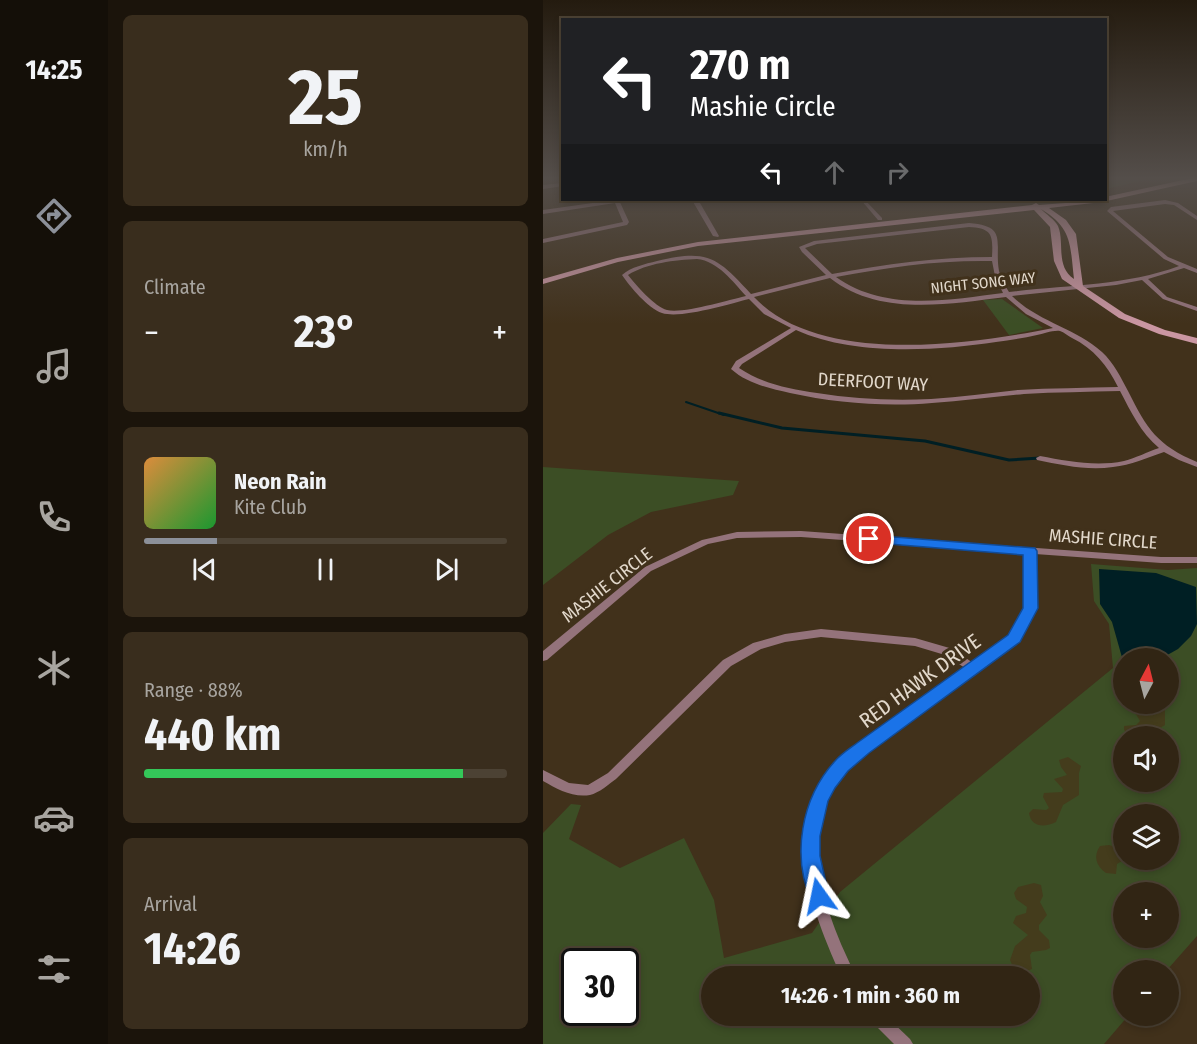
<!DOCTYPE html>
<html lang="en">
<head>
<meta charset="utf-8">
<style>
  :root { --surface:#312514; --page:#392d1d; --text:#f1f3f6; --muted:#a8a5a0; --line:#4c4234; --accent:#8c9099 }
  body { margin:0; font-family:"Fira Sans Condensed",sans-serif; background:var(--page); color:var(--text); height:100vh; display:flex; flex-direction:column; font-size:22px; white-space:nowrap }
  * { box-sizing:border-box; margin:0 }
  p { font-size:20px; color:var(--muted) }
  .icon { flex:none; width:33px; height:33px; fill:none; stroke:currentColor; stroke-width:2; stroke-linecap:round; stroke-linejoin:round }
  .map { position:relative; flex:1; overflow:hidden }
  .panel { display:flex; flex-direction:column; gap:15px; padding:15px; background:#1b140b; width:435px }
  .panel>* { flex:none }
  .hud { position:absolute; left:18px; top:18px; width:546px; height:183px; border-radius:0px; box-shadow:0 3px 9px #0003,0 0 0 2px var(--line); background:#202124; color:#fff; overflow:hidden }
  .needle { width:39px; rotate:7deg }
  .fabs { position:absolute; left:570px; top:648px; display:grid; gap:12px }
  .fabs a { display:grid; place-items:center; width:66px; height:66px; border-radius:50%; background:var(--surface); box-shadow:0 3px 9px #0003,0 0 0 2px var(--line); font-size:30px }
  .speed { position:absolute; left:18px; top:948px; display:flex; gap:12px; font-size:30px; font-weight:700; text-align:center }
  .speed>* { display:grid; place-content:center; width:78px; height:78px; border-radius:50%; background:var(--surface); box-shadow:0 3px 9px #0003,0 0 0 2px var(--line); line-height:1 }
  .speed .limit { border:3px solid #111; border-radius:9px; background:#fff; color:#111 }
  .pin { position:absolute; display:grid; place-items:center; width:51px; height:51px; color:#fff; margin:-26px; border:3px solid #fff; border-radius:50%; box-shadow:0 2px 6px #0007 }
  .me { position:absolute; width:66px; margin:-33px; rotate:348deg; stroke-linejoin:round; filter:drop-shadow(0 0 4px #0008) }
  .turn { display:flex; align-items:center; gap:21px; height:126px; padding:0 30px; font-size:27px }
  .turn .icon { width:78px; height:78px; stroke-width:2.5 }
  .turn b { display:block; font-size:42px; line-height:51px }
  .lanes { display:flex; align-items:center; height:57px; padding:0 30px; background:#0003; justify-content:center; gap:30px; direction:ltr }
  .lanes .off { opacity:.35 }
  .big { font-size:45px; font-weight:700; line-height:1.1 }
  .panel .tile { flex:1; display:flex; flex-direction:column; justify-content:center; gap:9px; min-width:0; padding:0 21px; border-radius:9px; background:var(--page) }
  .panel .dial { align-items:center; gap:0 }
  .dial b { font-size:78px; line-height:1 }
  .song { display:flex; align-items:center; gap:18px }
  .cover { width:72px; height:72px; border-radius:9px; background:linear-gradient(135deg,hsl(30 70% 55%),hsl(130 70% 35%)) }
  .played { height:6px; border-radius:3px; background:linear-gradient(90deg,var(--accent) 20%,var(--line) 20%) }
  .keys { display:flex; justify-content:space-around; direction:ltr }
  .heat { display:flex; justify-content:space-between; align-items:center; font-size:33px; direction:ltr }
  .charge { height:9px; border-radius:4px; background:linear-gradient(90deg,#34c759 88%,var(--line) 0) }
  .trip { position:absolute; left:158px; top:966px; width:339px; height:60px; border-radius:30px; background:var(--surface); box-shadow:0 3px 9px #0003,0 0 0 2px var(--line); font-weight:700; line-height:60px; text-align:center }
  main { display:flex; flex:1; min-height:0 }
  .tabs { display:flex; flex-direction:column; width:108px; justify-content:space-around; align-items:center; background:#140f08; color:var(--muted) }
  .tabs .icon { width:42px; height:42px }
  .tabs .active { color:var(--accent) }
  .tabs b { font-size:27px; color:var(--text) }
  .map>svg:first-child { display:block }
  .green { fill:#3c4e25; fill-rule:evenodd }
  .sand { fill:#443c1c }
  .water { fill:#001f24 }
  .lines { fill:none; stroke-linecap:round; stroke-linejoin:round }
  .stream-far1 { stroke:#001f24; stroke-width:2 }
  .stream { stroke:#001f24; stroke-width:3 }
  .street { fill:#94737b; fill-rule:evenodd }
  .secondary { fill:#ca96a2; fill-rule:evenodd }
  .route { fill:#1a73e8; stroke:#114b97; stroke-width:1.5 }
  .labels { text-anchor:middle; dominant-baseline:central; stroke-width:6; stroke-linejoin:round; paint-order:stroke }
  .far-street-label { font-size:15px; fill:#e2d8cb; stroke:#41311b }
  .street-label { font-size:18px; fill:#e2d8cb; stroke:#41311b }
  .near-street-label { font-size:21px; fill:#e2d8cb; stroke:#41311b }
</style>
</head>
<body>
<main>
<nav class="tabs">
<b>14:25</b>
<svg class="icon active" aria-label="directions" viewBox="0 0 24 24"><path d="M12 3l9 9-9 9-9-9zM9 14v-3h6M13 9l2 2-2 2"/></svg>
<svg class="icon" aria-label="music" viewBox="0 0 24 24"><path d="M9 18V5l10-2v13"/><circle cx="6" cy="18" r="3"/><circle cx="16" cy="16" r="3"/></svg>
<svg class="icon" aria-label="phone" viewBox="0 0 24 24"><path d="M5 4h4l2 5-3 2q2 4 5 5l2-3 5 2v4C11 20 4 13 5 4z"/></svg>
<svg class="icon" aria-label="climate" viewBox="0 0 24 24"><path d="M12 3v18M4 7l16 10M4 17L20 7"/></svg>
<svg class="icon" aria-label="car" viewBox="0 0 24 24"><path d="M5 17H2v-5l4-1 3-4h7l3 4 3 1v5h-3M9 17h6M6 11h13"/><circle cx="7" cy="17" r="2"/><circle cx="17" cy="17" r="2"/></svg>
<svg class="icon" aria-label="filters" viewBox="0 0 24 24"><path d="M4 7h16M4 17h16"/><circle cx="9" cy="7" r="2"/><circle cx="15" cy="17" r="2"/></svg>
</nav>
<section class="panel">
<div class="tile dial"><b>25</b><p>km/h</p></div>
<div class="tile"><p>Climate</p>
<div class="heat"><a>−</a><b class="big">23°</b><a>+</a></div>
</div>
<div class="tile">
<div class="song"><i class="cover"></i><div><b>Neon Rain</b><p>Kite Club</p></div></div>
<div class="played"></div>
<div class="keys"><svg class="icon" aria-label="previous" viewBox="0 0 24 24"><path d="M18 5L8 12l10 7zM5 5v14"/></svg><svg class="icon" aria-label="pause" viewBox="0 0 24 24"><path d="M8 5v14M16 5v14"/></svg><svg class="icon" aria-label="next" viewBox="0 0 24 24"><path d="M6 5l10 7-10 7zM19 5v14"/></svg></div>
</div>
<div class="tile"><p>Range · 88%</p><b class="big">440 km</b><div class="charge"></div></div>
<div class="tile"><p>Arrival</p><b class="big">14:26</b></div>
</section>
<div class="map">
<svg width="654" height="1044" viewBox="0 0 654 1044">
  <rect width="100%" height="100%" fill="#41311b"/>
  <g class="green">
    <polygon points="563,177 615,177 563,189"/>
    <polygon points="459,299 500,328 466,335 440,300"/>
    <polygon points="0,467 196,481 190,495 108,512 65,535 0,585"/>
    <path d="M548 564 625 570 654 568V936L624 970H580V1016H585L561 1044H0V833L28 804 38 805 26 839 77 868 141 838 171 900 181 958 269 933 297 892 570 668 566 624 551 601ZM580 658H626V704H580ZM580 736H626V782H580ZM580 814H626V860H580ZM580 892H626V938H580ZM32 962H82V1012H32ZM168 976H486V1016H168Z"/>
  </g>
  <g class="sand">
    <polygon points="603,704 622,704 622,725 617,728 606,729 602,736 586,735 581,730 581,726 593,725 597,721 591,711 604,709"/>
    <path d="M525 757 538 766 536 773V795L520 805 513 822C501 828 488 827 486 813L490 809 503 810 506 808 500 797 501 793 519 792 520 789 511 779 524 775 518 767 516 760Z"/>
    <path d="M566 845 576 848 580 845V860H600L601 865 596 868 579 861 574 864 573 874 563 873C553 866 550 856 557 846Z"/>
    <polygon points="491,883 498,885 500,896 497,902 504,915 496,925 496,930 506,940 507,948 503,950 489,952 487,955 489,969 479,973 471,969 467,960 472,946 485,935 470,923 473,916 483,913 484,907 473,899 471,893 475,887"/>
  </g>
  <polygon class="water" points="556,569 613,573 653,587 654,624 648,636 635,649 619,658 580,658 580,661 569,622 557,604"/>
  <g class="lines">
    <polyline class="stream-far1" points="143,402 181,415"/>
    <polyline class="stream" points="176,413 239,428 382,441 466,460 497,458"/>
    <g class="street">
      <polygon points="20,183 20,186 0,189 0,185"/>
      <polygon points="71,200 76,200 86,222 84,225 0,243 0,239 80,222 72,203 0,214 0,210"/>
      <polygon points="149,200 179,200 176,202 157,203 176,236 175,237 170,236"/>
      <polygon points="318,200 322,200 339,218 339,220 335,220"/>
      <path d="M622 200 635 203 654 216V220L631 205 622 204 570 211 625 257 654 269V273L641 268 605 279 624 297 654 307V311L620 299 599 280 573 285 469 296C495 322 533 328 559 352 571 363 578 378 585 391 604 429 614 445 654 462V467L636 460 621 452C604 458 588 465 570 467 545 471 519 465 494 460L493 458 497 456C524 461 553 467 581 461 593 458 604 452 616 448 598 433 588 412 577 391 545 392 513 392 481 394 450 397 420 401 389 403 343 407 292 403 247 393 226 388 205 384 188 369L193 361 248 328 221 314 206 299C186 304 138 319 119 313 105 308 87 287 79 275 88 267 102 264 114 261 165 249 174 257 208 294L283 275 259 252 256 247 271 241 426 223C466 226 451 243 456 271 458 279 462 286 466 292 523 285 582 286 636 266L621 259 564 211 568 207ZM426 227C450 228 450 236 449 257 395 257 342 264 289 274L262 248 274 244ZM154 259C175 261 190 282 203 296 185 300 140 314 124 310 112 307 93 285 85 275 104 263 132 260 154 259ZM449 261 452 276 460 293C405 300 342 312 293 277 345 267 396 260 449 261ZM287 278C337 317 405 304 463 297L483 314 510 328C426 345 276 366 211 297ZM253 330C310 356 393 351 453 342 467 340 481 338 494 335 500 334 510 330 517 331 521 332 525 336 529 338 551 349 564 365 575 387 542 388 508 388 475 390 446 393 417 397 388 399 350 401 311 399 274 393 246 389 220 384 196 368L199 364Z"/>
      <path d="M258 531 618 557H654V563H618L492 554V608L475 641 324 751C309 764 294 778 284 796 262 836 279 895 294 934 299 948 307 962 312 976H298C272 918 240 841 280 781 297 756 324 739 348 721 373 704 398 686 422 668L402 655 372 646 278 637 242 642 218 649 188 666 73 779C66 784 56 793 47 795 30 798 14 789 0 781V770L26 783 45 785 65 773 180 660 210 643 242 634 278 629 372 638 410 649 430 663 467 636 482 608V553L258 537 194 538 165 544 108 571 4 660 0 661V651L102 567 159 540 194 532Z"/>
      <polygon points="326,1016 343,1016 367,1039 370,1044 351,1044 328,1021"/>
    </g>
    <path class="secondary" d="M654 177V181L559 202 506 208 523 220 533 234 540 286 582 314 622 330 654 338V344L616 334 576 318 519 279 511 261 507 227 491 210 155 246 75 262 0 284V279L74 258 155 242 489 205 493 203 496 205 562 200V197ZM498 209C530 228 527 246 531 279 512 266 522 243 515 226 512 220 503 214 498 209Z"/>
  </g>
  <linearGradient id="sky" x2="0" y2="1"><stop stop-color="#241b0f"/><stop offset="0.55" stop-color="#544e4a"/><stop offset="1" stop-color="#544e4a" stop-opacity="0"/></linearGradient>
  <rect width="654" height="324" fill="url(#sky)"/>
  <path class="route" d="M326 535 492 548 494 551 495 608 477 642 326 753 305 771 292 788 285 801 277 836V856L286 896 283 902 276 905 269 902C248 857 258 798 292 761 298 754 306 749 314 743L465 635 480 608V555L321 542 319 539 321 536Z"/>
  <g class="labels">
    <g class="far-street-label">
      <text transform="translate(440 283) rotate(-6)">NIGHT SONG WAY</text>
    </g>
    <g class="street-label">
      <text transform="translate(330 382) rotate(3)">DEERFOOT WAY</text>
      <text transform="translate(560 539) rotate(4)">MASHIE CIRCLE</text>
      <text transform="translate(64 585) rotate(-38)">MASHIE CIRCLE</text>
    </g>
    <g class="near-street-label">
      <text transform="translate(377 681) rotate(-36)">RED HAWK DRIVE</text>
    </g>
  </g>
</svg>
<div class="fabs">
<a><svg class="needle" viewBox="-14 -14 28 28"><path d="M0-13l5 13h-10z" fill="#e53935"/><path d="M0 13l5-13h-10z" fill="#a8a5a0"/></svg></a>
<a><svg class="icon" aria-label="sound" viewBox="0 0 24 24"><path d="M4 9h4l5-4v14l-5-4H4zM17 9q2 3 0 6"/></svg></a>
<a><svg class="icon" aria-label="layers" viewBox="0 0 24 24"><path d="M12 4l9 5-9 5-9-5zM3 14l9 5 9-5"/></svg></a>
<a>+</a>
<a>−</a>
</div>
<div class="speed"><div class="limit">30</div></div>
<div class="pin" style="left:326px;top:539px;background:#d93025"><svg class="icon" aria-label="arrive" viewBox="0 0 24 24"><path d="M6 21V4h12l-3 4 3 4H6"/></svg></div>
<svg class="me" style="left:276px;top:896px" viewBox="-20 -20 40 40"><path d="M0-17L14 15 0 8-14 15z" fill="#1a73e8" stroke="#fff" stroke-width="4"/></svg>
<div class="trip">14:26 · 1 min · 360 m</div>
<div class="hud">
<div class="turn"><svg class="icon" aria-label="left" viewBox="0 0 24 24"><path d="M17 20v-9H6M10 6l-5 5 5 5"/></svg><div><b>270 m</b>Mashie Circle</div></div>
<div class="lanes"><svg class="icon" aria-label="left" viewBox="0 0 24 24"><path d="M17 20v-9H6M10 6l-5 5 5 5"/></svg><svg class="icon off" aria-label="ahead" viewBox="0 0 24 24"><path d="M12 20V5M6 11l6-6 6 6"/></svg><svg class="icon off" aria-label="right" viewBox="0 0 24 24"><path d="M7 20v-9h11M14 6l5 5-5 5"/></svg></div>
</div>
</div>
</main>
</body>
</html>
